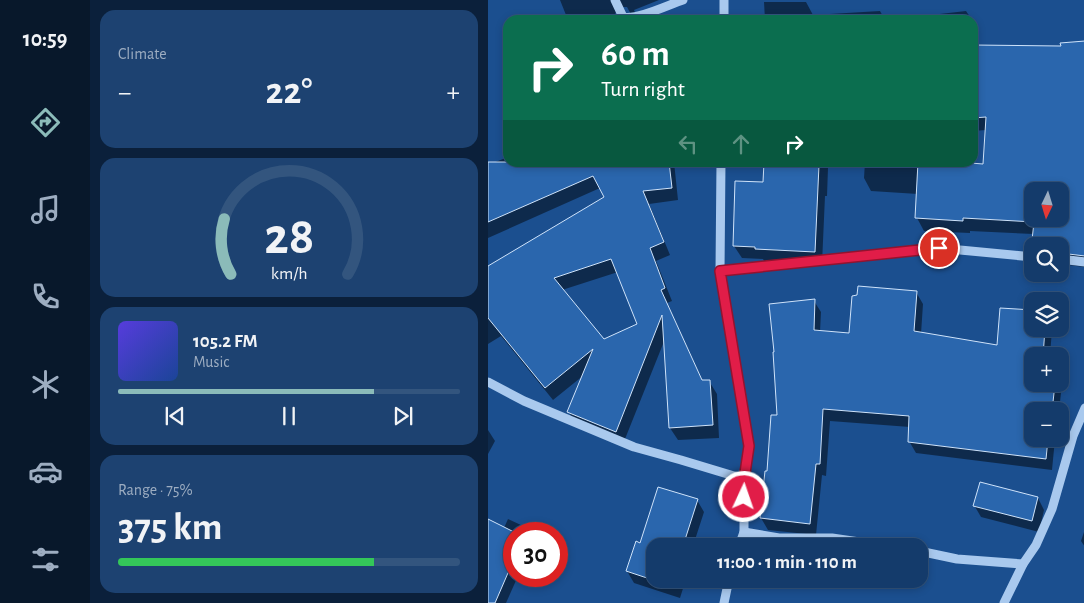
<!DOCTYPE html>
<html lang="en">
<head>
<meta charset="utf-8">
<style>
  :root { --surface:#143b6b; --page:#1d4271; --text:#f1f3f6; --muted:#9dadc1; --line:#33557e; --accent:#8bbbb9 }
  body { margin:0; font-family:"Alegreya Sans",sans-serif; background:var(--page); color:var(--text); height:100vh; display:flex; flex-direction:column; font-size:19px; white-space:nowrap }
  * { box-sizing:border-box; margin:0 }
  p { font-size:16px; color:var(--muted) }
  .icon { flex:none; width:28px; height:28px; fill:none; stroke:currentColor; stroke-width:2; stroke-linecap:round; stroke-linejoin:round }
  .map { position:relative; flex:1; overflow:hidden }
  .details { display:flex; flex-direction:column; gap:10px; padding:10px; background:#0b203b; width:398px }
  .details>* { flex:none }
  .top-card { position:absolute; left:15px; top:15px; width:475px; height:152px; border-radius:15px; box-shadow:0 2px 8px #0003,0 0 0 1px var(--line); background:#0b6e4f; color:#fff; overflow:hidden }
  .needle { width:32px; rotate:184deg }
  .tools { position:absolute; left:536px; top:182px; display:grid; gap:10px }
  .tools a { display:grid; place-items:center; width:45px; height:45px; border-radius:10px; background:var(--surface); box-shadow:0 2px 8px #0003,0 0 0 1px var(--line); font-size:25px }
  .speed { position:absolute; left:15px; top:522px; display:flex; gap:10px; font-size:25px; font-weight:700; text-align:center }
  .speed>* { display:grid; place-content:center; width:65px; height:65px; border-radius:50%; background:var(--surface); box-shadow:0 2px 8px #0003,0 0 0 1px var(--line); line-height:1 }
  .speed .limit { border:8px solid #d22; background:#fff; color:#111 }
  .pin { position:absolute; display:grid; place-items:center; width:42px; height:42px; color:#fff; margin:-21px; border:2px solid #fff; border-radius:50%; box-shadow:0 1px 5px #0007 }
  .me { position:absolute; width:55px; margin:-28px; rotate:3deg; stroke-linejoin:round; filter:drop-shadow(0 0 4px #0008) }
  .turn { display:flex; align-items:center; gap:18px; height:105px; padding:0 15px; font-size:22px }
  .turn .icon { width:65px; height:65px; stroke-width:2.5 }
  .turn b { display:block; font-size:35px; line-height:42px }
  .lanes { display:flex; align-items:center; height:48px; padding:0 15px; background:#0003; justify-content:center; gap:25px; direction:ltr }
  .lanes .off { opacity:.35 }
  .big { font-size:38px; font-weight:700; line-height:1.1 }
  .details .card { flex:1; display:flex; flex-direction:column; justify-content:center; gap:8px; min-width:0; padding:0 18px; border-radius:15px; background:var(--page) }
  .details .dial { align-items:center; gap:0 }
  .dial svg { height:130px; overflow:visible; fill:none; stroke:var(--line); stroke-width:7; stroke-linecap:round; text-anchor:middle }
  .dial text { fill:var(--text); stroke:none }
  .song { display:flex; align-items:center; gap:15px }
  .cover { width:60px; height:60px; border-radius:8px; background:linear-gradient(135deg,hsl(250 70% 55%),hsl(220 70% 35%)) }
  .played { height:5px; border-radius:2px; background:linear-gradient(90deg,var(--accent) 75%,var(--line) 75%) }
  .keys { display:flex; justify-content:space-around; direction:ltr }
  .heat { display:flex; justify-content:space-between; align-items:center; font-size:28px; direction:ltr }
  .charge { height:8px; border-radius:4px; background:linear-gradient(90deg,#34c759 75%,var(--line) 0) }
  .trip { position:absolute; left:158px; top:538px; width:282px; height:50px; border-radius:15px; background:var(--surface); box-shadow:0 2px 8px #0003,0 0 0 1px var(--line); font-weight:700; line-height:50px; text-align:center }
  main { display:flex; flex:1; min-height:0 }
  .dock { display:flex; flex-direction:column; width:90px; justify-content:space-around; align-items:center; background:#08182b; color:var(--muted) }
  .dock .icon { width:35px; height:35px }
  .dock .selected { color:var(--accent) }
  .dock b { font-size:22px; color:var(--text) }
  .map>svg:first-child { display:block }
  .shadow { fill:#0007; fill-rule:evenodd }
  .building { fill:#2a66ad; stroke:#cfe3fa; fill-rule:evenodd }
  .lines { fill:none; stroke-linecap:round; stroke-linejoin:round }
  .minor { stroke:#a9c9ee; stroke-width:9 }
  .route-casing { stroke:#92132f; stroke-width:12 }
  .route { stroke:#e11d48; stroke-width:9 }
</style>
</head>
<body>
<main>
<nav class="dock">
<b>10:59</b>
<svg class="icon selected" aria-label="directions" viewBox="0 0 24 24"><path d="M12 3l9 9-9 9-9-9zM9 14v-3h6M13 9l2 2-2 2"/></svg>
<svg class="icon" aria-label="music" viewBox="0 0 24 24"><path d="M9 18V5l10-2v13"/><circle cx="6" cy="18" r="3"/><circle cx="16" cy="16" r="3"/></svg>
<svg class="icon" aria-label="phone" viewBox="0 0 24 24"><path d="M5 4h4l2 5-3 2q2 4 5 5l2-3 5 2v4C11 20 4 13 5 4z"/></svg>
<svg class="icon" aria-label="climate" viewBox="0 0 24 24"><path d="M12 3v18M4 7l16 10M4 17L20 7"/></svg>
<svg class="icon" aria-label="car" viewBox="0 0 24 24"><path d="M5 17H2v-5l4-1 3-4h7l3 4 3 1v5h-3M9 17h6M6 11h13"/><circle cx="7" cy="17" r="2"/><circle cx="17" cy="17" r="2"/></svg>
<svg class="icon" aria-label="filters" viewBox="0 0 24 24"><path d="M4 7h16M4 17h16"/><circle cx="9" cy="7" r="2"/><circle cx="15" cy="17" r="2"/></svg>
</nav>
<section class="details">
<div class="card"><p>Climate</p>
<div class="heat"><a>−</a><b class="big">22°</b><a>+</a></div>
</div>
<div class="card dial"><svg viewBox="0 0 100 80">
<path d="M14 69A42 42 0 1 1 86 69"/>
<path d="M14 69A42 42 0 0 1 10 35" stroke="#8bbbb9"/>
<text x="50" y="56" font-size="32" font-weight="700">28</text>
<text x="50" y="72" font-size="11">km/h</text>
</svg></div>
<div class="card">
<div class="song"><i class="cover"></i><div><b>105.2 FM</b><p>Music</p></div></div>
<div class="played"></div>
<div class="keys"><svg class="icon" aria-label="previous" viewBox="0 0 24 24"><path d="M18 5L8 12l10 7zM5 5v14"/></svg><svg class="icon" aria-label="pause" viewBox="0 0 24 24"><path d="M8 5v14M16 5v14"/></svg><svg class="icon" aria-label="next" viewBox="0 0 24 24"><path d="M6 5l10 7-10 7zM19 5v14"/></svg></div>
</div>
<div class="card"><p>Range · 75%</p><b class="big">375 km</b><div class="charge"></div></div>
</section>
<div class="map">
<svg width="597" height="603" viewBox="0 0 597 603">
  <rect width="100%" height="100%" fill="#1b4f8f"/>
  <g class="shadow">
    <polygon points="72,0 171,0 146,10 150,20 146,20 139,7 131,7 127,14 130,20 80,20"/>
    <polygon points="276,2 318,2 325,15 392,11 397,20 277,20"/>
    <polygon points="478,11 484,20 399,20"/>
    <path d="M485 22 488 46 574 47 597 43V267L580 265 574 268 572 266V246H545V251L544 249 546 234 482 231V233L436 231 429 218 430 194 383 191 376 178 377 162H449L496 165 498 130 485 131ZM545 191H572V219H545Z"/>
    <path d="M20 157V162H186L190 200 161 204 182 255 168 261 184 301 179 303 215 382 221 381 229 394 231 438 190 440 182 428 177 339 135 444 88 425 81 412 96 375 65 400 13 336 0 344V268L117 197 112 188 0 238V165ZM130 272 150 325 115 341 74 290Z"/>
    <polygon points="277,162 337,162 340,168 339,196 337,196 334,264 276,261 275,259 254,258 246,246 276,183"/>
    <polygon points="428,292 435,304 433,334 510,347 545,312 545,329 564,329 562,356 545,356 545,384 572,384 572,381 574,384 571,411 545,411 545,439 567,439 564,470 428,453 421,441 422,427 342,421 338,476 334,475 328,535 280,530 273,518 290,417 326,301 333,312 332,332 362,334"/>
    <polygon points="0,430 7,441 0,454"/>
    <polygon points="550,498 556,510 551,532 493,517 486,505"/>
    <polygon points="209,500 216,512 205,546 166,546 166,579 198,579 192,598 146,583 139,571 153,544"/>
    <polygon points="20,519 48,532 49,534 26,534 26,576 30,576 18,603 0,603 0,533 16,528"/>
    <polygon points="597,529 597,547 593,541"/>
  </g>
  <g class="building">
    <path d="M597 41V256L572 253V246H545V250L543 249 546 222 475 218V221L427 218 430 162H470L495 164 498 117 485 118V45L573 46 572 43ZM545 191H572V219H545Z"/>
    <path d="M0 162H181L184 188 155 191 176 242 162 248 177 288 173 290 214 380H222L225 425 181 428 174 315 128 432 79 412 105 349 57 388 0 318V266L116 197 105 176 0 222ZM123 259 149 324 116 339 66 278Z"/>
    <polygon points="276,162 331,165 327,252 267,249 267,247 245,246 247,181 275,182"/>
    <polygon points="370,286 429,291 426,331 509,345 512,308 545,310 545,329 557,329 555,356 545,356 545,384 567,384 564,411 545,411 545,439 560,439 558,459 420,442 421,416 335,409 332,464 328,464 322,524 272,518 277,471 279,471 283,415 289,415 285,352 286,352 281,304 327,299 326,330 361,333 364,296 369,295"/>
    <polygon points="492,482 550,497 544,521 485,506"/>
    <polygon points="170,487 210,499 195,546 166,546 166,579 185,579 183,586 138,571 148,541 152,543"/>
    <polygon points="0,519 26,532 26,559 7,603 0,603"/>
  </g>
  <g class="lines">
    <g class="minor">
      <path d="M127 0 135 17C149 20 180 5 195 0"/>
      <polyline points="236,20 236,0"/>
      <polyline points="233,162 232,271 261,446 256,479 256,532 251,546"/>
      <polyline points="572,259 597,262"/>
      <polyline points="232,271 451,248 545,257"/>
      <polyline points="0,382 36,401 146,447 193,460 256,479"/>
      <polyline points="256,532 291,538 344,538 399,546"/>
      <polyline points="431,551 469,559 535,564"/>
      <polyline points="236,603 241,579"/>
      <polyline points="516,603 535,564 548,545 564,509 585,436 597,408"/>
    </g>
  </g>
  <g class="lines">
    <g class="route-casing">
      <polyline id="route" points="256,497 256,480 261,446 232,271 451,248"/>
    </g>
    <use href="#route" class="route"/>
  </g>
</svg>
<div class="tools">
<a><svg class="needle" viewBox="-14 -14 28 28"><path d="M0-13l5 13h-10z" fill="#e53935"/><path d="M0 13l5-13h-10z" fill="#9dadc1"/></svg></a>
<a><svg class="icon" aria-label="search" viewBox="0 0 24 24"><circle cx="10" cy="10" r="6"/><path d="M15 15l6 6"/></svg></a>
<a><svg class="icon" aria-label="layers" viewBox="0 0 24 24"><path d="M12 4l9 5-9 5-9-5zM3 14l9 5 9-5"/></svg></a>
<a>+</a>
<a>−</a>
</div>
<div class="speed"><div class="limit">30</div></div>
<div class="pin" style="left:451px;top:248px;background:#d93025"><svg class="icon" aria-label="arrive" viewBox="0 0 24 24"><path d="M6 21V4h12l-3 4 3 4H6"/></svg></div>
<svg class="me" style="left:256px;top:497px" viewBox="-20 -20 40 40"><circle r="17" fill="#e11d48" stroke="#fff" stroke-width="3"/><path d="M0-11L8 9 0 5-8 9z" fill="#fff"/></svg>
<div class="trip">11:00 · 1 min · 110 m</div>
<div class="top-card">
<div class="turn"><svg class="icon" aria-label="right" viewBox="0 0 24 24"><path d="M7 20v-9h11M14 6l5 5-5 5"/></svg><div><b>60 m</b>Turn right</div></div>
<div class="lanes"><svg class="icon off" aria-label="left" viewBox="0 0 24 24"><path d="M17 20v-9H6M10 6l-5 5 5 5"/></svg><svg class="icon off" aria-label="ahead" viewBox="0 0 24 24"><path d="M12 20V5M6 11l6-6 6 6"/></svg><svg class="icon" aria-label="right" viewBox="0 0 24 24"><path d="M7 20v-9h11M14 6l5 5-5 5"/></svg></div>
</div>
</div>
</main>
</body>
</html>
